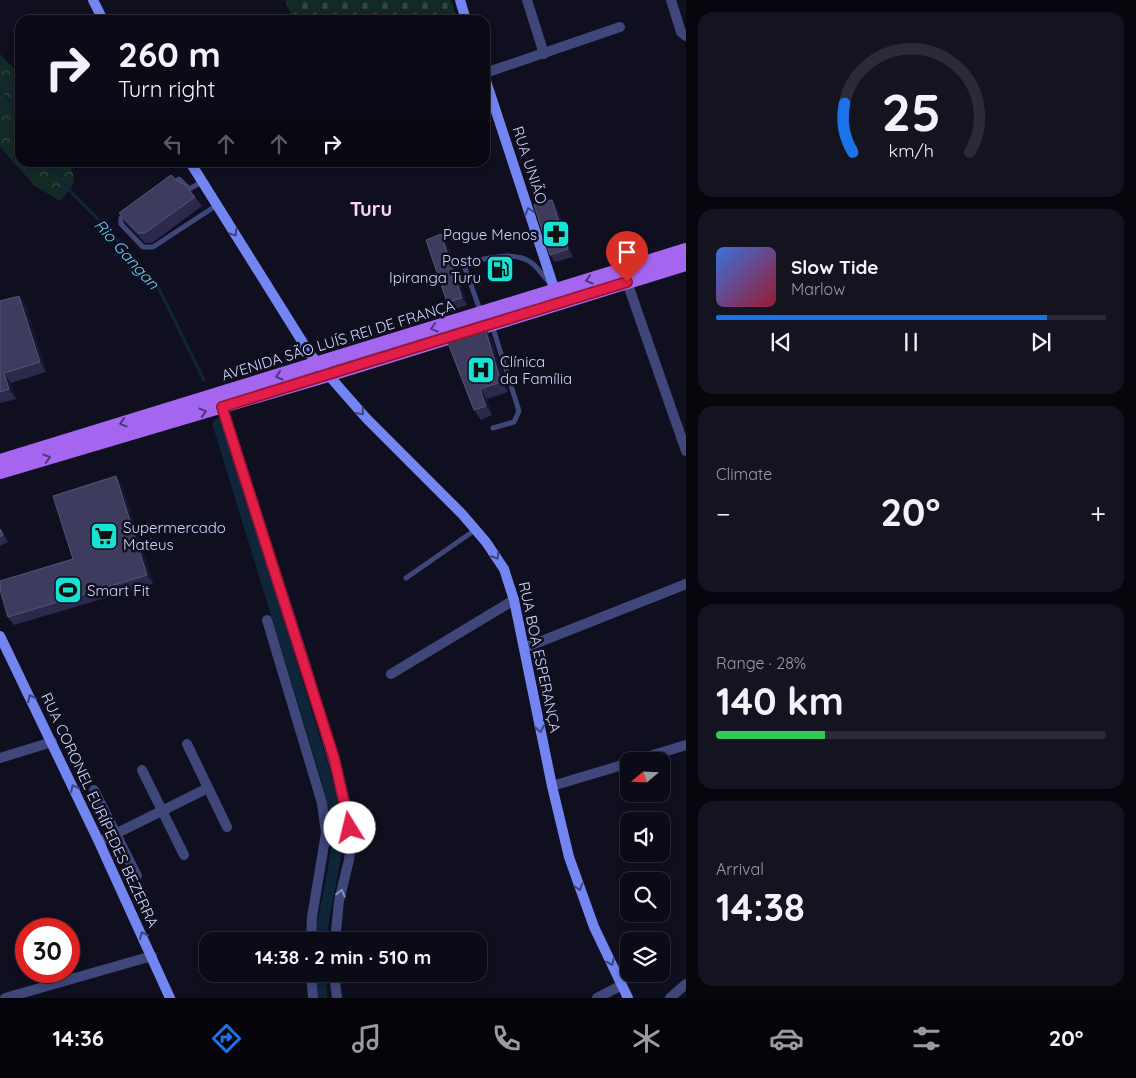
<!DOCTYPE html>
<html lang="en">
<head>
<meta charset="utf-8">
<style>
  :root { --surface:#0b0b18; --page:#141421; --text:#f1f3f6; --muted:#9a9ba2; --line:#2b2b37; --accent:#1a73e8 }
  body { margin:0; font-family:Quicksand,sans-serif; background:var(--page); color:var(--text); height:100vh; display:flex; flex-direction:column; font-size:19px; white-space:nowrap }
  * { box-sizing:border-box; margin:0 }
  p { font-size:16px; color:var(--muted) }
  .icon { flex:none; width:28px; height:28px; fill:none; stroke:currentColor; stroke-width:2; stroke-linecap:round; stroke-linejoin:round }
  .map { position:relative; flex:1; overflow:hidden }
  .details { display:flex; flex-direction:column; gap:12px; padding:12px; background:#06060d; width:450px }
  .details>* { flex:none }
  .top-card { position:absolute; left:15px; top:15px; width:475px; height:152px; border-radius:15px; box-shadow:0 2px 8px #0003,0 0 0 1px var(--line); background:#0b0b18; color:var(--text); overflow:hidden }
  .needle { width:32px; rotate:251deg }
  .fabs { position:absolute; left:620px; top:752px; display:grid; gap:10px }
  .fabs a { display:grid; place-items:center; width:50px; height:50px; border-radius:10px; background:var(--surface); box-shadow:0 2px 8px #0003,0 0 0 1px var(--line); font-size:25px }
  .speed { position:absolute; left:15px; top:918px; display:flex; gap:10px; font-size:25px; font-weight:700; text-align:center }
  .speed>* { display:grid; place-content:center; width:65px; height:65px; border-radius:50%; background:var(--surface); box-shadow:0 2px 8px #0003,0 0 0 1px var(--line); line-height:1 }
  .speed .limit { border:8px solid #d22; background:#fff; color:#111 }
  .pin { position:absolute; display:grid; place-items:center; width:42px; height:42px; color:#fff; margin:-51px -21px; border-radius:50% 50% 50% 0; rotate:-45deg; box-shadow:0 0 5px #0007 }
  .pin .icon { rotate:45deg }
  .me { position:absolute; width:55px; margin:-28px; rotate:351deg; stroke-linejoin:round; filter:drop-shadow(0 0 4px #0008) }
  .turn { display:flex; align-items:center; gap:18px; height:105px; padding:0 20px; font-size:22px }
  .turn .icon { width:65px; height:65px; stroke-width:2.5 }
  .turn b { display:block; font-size:35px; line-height:42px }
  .lanes { display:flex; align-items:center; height:48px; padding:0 20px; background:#0003; justify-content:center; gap:25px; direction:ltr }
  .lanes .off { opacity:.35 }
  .big { font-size:38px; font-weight:800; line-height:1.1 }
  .details .tile { flex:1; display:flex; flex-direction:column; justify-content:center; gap:8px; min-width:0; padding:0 18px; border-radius:15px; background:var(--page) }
  .details .dial { align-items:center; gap:0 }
  .dial svg { height:130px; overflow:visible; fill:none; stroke:var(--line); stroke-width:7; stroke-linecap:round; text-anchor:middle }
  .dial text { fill:var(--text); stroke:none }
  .song { display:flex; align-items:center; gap:15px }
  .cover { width:60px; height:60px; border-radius:8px; background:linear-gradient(135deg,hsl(220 70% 55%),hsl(350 70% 35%)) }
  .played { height:5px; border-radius:2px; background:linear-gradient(90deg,var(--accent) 85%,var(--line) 85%) }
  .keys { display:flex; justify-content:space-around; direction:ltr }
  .heat { display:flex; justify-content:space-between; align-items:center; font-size:28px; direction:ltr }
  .charge { height:8px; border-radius:4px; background:linear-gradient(90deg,#34c759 28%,var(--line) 0) }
  .trip { position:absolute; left:199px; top:932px; width:288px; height:50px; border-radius:15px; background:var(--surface); box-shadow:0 2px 8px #0003,0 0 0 1px var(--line); font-weight:800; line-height:50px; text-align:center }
  .tabs { display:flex; height:80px; justify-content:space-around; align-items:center; background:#04040a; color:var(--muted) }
  .tabs .icon { width:35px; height:35px }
  .tabs .selected { color:var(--accent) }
  .tabs b { font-size:22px; color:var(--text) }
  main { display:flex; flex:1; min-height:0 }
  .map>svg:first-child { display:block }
  .forest { fill:url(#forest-crowns) }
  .cemetery { fill:url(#cemetery-stones) }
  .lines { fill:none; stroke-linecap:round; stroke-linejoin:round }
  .stream { stroke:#0e253a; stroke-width:3 }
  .canal { stroke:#0e253a; stroke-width:11 }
  .service { stroke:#3f477a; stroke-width:5 }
  .minor { stroke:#3f477a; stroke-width:10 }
  .tertiary { stroke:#3f477a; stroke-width:10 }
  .secondary { stroke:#7385f1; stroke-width:10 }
  .primary { stroke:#a465ef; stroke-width:14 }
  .wall { fill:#2b2a4c }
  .shaded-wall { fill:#181733 }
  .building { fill:#3d3c5f; stroke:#545477 }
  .oneway { stroke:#3c447e }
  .oneway2 { stroke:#52367d }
  .oneway3 { stroke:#888eba }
  .route-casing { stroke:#92132f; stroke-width:12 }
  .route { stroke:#e11d48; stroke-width:9 }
  .labels { text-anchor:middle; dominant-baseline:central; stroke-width:5; stroke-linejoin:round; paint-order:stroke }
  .street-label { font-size:15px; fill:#d2d5fa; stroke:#0f0f20 }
  .poi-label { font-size:15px; fill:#d2d5fa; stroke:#0f0f20; text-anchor:start }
  .water-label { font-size:16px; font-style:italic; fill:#6bc9f0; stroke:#0f0f20 }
  .district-label { font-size:20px; font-weight:bold; fill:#fbd4f3; stroke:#0f0f20 }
</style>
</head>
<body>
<main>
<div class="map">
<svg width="686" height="998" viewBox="0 0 686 998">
  <defs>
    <pattern id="forest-crowns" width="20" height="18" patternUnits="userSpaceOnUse" patternTransform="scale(1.25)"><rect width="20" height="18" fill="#132925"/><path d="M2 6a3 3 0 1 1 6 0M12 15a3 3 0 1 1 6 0" fill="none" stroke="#344746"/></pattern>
    <pattern id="cemetery-stones" width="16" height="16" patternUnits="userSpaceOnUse" patternTransform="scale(1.25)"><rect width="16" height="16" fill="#132925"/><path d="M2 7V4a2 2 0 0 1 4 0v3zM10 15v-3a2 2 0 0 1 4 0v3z" fill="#344746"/></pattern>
  </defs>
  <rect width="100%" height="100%" fill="#0f0f20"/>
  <path class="forest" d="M0 54 20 75V162L68 163C79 183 74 185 60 201L35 186 0 147Z"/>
  <polygon class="cemetery" points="285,0 451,0 457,20 293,20"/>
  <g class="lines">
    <g class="stream">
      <polyline points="0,90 20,118"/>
      <polyline points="50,162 66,187 107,228 158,287 204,380"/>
    </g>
    <g class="canal">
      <path d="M218 424 323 766C329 790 338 817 337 842 335 875 323 908 321 941"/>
      <polyline points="320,974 322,998"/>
    </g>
    <g class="service">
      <polyline points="171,184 179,179 189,189 202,182"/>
      <polyline points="127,214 121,218 121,224 143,247 153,247 217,205"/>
      <path d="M481 313 465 268 468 262C488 259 515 249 533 264 540 270 544 278 551 284"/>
      <polyline points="492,325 519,411 514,422 493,428"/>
      <polyline points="406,578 475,530"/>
    </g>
    <g class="minor">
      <polyline points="527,0 544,54"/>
      <polyline points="671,0 681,32 686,36"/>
      <polyline points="485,73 620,27"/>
      <polyline points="627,282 686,451"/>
      <polyline points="222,407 305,663 346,805 351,842 349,860 339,901 335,941"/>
      <polyline points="267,620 322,803 326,833 312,917 311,941"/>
      <polyline points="524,648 686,584"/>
      <polyline points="391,674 514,600"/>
      <polyline points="187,744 227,827"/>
      <polyline points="633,761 686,745"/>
      <polyline points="142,770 184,855"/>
      <polyline points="552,786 629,763"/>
      <polyline points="94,790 137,876"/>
      <polyline points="99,842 208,788"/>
      <polyline points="311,974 313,998"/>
      <polyline points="334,974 337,998"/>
      <polyline points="5,998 152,956"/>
      <polyline points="597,998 622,985"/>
      <polyline points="670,998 686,984"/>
    </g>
    <polyline class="tertiary" points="0,758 52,742"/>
    <g class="secondary">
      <polyline points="93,0 103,20"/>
      <polyline points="460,0 466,20"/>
      <polyline points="485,78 555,291"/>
      <polyline points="190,162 310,354 366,418 462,514 486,542 504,569 514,600 552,786 569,857 594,927 628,998"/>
      <polyline points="0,636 99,842 170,998"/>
    </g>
    <g class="primary">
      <polyline points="0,461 686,250"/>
      <polyline points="0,472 328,375 686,264"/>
    </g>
  </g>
  <g class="wall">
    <polygon points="195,197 202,206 152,243 145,243 125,222 119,213"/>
    <polygon points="557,207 573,257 555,262 550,255"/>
    <polygon points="441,234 447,242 467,305 452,310 447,302"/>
    <polygon points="19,296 26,305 46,372 11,383 16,399 0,403 0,301"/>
    <polygon points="491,337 508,392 487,399 492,415 481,420 474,410"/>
    <polygon points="122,485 153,584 14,625 8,617 73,559"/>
    <polygon points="0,526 8,542 0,546"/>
  </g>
  <g class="shaded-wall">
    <polygon points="552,200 557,207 573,257 568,249"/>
    <polygon points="441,234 447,242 467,305 462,298"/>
    <polygon points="19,296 26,305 46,372 40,362"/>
    <polygon points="485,328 491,337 508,392 501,382"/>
    <polygon points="4,373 11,383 16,399 9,389"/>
    <polygon points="480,389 487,399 492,415 486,406"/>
    <polygon points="116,476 122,485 153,584 147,575"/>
    <polygon points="0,526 8,542 0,529"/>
  </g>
  <g class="building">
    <polygon points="171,175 180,183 184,184 195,197 145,233 138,233 119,213"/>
    <polygon points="552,200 568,249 550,255 534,205"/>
    <polygon points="441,234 462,298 447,302 426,240"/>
    <polygon points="19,296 40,362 4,373 9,389 0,392 0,301"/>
    <polygon points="485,328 501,382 480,389 486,406 474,410 446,338"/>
    <polygon points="116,476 147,575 8,617 0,590 0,581 73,559 53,496"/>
    <polygon points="0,529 3,535 0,537"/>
  </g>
  <defs><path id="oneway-chevron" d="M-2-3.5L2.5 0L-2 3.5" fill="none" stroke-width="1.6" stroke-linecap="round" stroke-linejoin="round" transform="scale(1.25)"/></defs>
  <g class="oneway">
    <use href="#oneway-chevron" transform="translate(529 211) rotate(-108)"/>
    <use href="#oneway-chevron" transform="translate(234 233) rotate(58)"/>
    <use href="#oneway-chevron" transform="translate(361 412) rotate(49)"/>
    <use href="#oneway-chevron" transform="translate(496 556) rotate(57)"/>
    <use href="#oneway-chevron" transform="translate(31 698) rotate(-116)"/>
    <use href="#oneway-chevron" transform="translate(540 729) rotate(79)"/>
    <use href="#oneway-chevron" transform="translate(74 788) rotate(-115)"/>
    <use href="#oneway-chevron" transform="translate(579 887) rotate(72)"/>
    <use href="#oneway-chevron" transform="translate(143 935) rotate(-115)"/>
    <use href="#oneway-chevron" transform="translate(611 962) rotate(65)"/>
  </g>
  <g class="oneway2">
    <use href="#oneway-chevron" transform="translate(589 280) rotate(163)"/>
    <use href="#oneway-chevron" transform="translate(434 328) rotate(163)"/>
    <use href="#oneway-chevron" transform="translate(279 376) rotate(163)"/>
    <use href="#oneway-chevron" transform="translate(203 412) rotate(-16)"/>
    <use href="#oneway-chevron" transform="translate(123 423) rotate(163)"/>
    <use href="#oneway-chevron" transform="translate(47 458) rotate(-16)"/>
  </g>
  <use class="oneway3" href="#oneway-chevron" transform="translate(341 893) rotate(-76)"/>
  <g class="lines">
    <g class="route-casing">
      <polyline id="route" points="350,828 334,758 222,407 627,282"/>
    </g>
    <use href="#route" class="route"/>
  </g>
  <defs>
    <g id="pharmacy-square" transform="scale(1.4375)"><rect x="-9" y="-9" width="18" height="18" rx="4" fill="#17e2d4" stroke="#0f0f20"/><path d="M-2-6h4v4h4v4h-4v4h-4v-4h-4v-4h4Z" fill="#111"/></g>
    <g id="fuel-square" transform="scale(1.4375)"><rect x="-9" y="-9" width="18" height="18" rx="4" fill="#17e2d4" stroke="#0f0f20"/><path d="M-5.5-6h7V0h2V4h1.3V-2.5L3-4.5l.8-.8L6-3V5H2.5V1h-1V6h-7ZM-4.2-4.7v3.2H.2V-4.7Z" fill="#111"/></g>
    <g id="hospital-square" transform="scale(1.4375)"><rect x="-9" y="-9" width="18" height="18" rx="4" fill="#17e2d4" stroke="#0f0f20"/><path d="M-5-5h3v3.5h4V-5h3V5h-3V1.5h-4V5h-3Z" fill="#111"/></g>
    <g id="supermarket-square" transform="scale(1.4375)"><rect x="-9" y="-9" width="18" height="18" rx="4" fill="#17e2d4" stroke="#0f0f20"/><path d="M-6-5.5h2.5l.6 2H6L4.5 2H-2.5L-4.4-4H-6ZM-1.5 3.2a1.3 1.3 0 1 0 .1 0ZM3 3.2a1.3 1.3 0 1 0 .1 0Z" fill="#111"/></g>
    <g id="stadium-square" transform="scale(1.4375)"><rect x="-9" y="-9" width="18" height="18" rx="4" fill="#17e2d4" stroke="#0f0f20"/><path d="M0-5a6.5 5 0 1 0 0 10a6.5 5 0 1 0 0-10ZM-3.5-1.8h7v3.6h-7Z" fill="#111"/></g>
  </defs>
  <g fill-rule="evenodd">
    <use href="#pharmacy-square" x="556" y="234"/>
    <use href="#fuel-square" x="500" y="269"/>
    <use href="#hospital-square" x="481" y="370"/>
    <use href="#supermarket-square" x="104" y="536"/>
    <use href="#stadium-square" x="68" y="590"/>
  </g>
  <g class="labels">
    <g class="street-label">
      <text transform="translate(530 165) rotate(72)">RUA UNIÃO</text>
      <text transform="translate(338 340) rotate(-17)">AVENIDA SÃO LUÍS REI DE FRANÇA</text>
      <text transform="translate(540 657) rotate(78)">RUA BOA ESPERANÇA</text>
      <text transform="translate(100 810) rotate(65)">RUA CORONEL EURÍPEDES BEZERRA</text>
    </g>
    <g class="poi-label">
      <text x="537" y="234" text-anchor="end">Pague Menos</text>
      <text x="481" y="260" text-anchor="end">Posto<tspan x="481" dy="17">Ipiranga Turu</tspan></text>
      <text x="500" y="361">Clínica<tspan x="500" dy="17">da Família</tspan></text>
      <text x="123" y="527">Supermercado<tspan x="123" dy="17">Mateus</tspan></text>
      <text x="87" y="590">Smart Fit</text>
    </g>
    <g class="water-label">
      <text transform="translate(127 254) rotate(48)">Rio Gangan</text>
    </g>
    <g class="district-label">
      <text x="371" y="208">Turu</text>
    </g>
  </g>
</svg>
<div class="fabs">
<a><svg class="needle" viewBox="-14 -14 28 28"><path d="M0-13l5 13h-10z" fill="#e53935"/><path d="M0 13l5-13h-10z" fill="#9a9ba2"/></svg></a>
<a><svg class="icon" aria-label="sound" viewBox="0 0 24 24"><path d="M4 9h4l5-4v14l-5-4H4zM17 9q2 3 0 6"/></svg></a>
<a><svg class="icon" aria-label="search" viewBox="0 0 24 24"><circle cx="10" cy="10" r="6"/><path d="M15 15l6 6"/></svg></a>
<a><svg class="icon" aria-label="layers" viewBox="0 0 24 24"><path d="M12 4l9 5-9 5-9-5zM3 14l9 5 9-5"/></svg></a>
</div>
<div class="speed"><div class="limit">30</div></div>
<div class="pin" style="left:627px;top:282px;background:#d93025"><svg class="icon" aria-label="arrive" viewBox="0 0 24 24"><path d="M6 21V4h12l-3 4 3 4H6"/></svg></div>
<svg class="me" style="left:350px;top:828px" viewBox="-20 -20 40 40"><circle r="19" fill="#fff"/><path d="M0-13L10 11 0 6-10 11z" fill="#e11d48"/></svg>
<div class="trip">14:38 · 2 min · 510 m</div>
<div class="top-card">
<div class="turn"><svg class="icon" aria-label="right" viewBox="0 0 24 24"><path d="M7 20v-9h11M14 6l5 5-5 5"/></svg><div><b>260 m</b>Turn right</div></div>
<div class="lanes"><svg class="icon off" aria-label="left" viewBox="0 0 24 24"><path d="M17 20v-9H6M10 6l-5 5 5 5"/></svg><svg class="icon off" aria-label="ahead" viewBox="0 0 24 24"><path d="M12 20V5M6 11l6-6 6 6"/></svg><svg class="icon off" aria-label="ahead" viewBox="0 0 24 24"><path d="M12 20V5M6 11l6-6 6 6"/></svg><svg class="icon" aria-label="right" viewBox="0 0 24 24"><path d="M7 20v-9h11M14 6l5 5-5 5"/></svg></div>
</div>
</div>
<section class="details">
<div class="tile dial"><svg viewBox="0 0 100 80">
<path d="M14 69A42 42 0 1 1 86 69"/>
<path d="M14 69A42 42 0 0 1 9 39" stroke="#1a73e8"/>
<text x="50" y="56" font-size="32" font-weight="700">25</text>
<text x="50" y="72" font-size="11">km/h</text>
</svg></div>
<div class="tile">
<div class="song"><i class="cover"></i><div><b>Slow Tide</b><p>Marlow</p></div></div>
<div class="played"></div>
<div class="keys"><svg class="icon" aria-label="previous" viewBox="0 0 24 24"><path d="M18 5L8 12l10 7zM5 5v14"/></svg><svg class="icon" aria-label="pause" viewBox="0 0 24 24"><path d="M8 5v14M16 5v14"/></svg><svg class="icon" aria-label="next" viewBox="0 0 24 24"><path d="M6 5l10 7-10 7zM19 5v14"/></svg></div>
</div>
<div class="tile"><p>Climate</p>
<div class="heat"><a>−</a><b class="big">20°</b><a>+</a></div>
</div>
<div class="tile"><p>Range · 28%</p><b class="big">140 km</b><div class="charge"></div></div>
<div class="tile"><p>Arrival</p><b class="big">14:38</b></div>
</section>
</main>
<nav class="tabs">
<b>14:36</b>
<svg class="icon selected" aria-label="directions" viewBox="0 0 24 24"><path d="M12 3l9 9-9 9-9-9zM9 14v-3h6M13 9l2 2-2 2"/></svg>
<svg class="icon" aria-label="music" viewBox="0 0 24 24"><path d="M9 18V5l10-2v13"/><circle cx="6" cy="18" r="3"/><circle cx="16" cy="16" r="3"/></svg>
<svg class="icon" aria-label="phone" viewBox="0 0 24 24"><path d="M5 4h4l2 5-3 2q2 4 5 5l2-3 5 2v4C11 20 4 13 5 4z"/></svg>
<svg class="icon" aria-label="climate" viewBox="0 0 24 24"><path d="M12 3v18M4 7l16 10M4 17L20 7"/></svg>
<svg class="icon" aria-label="car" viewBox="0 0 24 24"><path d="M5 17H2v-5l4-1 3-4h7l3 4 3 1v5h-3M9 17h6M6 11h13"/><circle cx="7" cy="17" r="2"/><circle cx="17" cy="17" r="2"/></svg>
<svg class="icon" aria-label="filters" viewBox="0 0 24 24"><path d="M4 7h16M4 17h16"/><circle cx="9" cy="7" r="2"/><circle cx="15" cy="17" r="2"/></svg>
<b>20°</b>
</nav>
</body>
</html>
